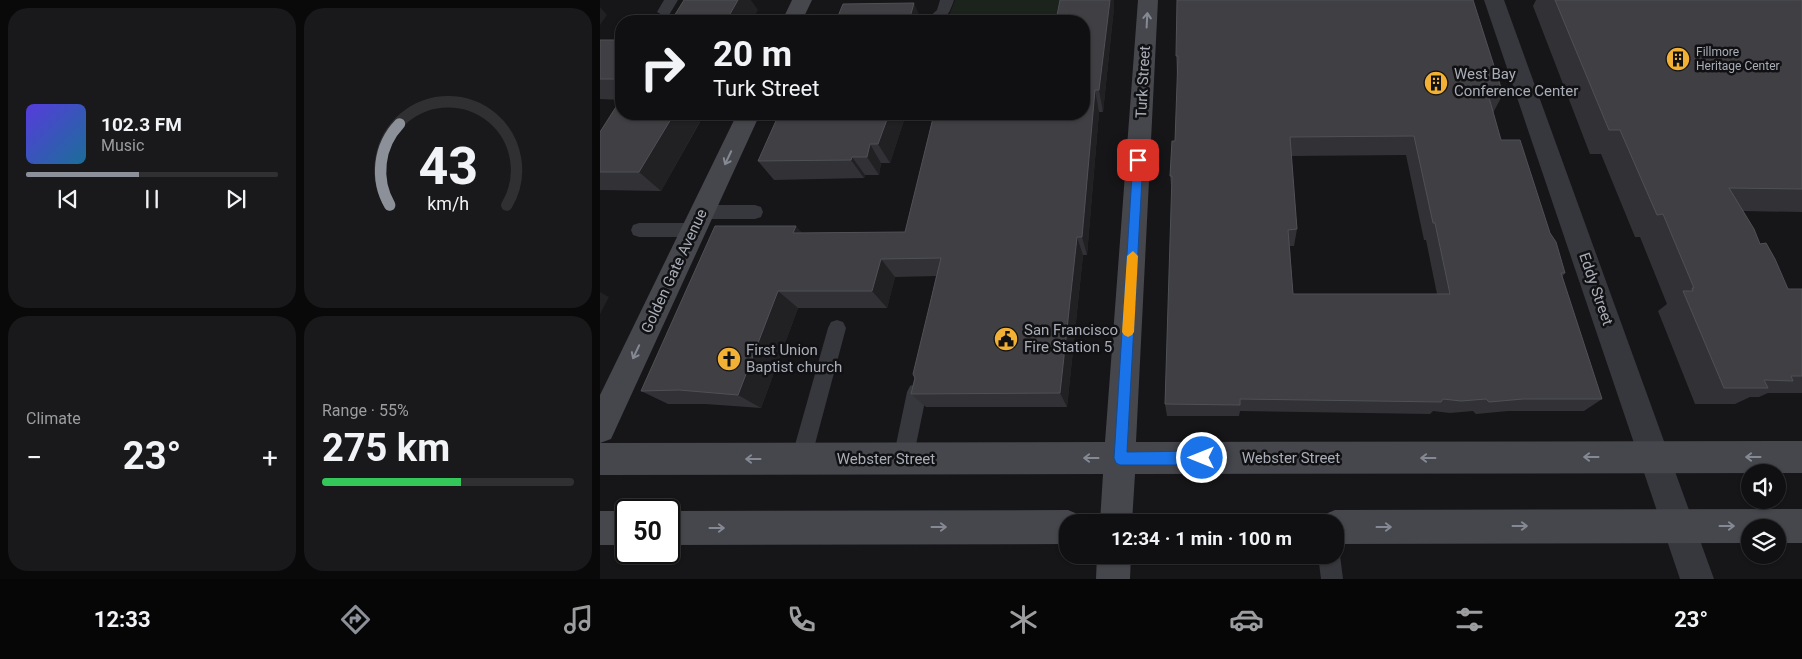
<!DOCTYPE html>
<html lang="en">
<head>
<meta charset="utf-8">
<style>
  :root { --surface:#101012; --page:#19191b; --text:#f1f3f6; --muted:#9c9d9f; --line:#303032; --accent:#8c9099 }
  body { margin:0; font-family:Roboto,sans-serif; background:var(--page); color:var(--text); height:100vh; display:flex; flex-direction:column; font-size:19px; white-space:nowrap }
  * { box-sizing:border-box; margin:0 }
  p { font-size:16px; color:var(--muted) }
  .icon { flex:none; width:28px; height:28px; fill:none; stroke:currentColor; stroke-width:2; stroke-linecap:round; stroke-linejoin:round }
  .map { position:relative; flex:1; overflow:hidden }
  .panel { display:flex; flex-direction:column; gap:8px; padding:8px; background:#09090a; width:600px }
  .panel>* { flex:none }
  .guide { position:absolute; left:15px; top:15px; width:475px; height:105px; border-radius:20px; box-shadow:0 1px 4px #0004,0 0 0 1px var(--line); background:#101012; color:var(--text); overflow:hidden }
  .controls { position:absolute; left:1141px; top:464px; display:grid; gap:10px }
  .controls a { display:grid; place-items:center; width:45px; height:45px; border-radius:50%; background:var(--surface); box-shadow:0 1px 4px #0004,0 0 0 1px var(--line); font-size:25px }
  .speed { position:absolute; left:15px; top:499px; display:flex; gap:10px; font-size:25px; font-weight:700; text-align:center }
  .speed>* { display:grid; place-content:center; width:65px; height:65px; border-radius:50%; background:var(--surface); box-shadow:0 1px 4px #0004,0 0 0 1px var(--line); line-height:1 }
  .speed .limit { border:2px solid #111; border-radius:8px; background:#fff; color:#111 }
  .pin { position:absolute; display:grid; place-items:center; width:42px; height:42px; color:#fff; margin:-21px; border-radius:10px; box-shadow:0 2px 8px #0006 }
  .me { position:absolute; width:55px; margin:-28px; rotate:270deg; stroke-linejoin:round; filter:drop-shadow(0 0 4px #0008) }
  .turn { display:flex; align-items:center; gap:18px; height:105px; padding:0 15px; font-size:22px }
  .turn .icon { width:65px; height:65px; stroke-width:2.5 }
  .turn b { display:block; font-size:35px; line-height:42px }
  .big { font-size:38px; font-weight:700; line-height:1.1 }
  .panel .widget { flex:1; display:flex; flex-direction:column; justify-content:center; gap:8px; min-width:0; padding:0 18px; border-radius:20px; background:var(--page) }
  .panel .dial { align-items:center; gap:0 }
  .dial svg { height:130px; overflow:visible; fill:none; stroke:var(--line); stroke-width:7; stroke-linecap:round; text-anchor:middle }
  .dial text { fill:var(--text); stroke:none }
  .song { display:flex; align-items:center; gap:15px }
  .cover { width:60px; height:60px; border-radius:8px; background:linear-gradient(135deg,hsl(250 70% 55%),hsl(200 70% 35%)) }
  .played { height:5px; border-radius:2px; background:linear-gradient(90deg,var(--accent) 45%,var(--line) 45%) }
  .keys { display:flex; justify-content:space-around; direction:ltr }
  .heat { display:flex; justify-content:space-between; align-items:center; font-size:28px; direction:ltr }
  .charge { height:8px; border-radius:4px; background:linear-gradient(90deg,#34c759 55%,var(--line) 0) }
  .panel .tiles { flex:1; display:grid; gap:8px; grid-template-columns:repeat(2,1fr) }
  .trip { position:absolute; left:459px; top:514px; width:285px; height:50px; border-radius:20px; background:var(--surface); box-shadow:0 1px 4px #0004,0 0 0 1px var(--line); font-weight:700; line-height:50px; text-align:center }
  .tabs { display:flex; height:80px; justify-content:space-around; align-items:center; background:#060607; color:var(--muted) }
  .tabs .icon { width:35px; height:35px }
  .tabs .selected { color:var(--accent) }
  .tabs b { font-size:22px; color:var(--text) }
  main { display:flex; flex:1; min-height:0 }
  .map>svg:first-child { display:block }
  .green { fill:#1c231d }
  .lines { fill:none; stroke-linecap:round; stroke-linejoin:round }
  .service { fill:#37383d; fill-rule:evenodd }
  .minor { fill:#37383d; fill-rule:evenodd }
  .secondary { fill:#45474d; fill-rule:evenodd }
  .wall { fill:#323236; fill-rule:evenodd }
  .shaded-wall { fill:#212124 }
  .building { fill:#3f3f44; stroke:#4f5156; fill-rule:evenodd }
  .oneway { stroke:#858993 }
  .route { fill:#1a73e8; stroke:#114b97 }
  .slow { fill:#f59e0b }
  .labels { text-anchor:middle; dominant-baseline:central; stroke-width:5; stroke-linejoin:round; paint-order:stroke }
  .far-poi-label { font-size:12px; fill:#a8adb8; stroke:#111113; text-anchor:start }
  .poi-label { font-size:15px; fill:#a8adb8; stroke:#111113; text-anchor:start }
  .street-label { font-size:15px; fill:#a8adb8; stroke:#111113 }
</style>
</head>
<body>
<main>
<section class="panel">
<div class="tiles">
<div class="widget">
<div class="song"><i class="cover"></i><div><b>102.3 FM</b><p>Music</p></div></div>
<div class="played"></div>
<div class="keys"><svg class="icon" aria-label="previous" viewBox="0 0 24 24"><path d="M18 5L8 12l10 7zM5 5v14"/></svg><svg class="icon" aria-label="pause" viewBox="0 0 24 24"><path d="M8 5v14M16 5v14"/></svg><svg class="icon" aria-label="next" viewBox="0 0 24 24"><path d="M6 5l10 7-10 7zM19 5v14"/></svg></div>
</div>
<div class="widget dial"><svg viewBox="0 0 100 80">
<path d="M14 69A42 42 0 1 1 86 69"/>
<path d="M14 69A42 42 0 0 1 20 19" stroke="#8c9099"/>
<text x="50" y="56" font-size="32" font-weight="700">43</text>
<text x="50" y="72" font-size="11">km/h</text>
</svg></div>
<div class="widget"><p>Climate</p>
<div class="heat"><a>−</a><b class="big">23°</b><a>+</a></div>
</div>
<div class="widget"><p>Range · 55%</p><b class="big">275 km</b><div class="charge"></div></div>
</div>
</section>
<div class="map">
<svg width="1202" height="579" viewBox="0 0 1202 579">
  <rect width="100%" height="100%" fill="#161618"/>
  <polygon class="green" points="355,0 469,0 465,21 368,21 369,16 349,16"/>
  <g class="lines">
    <g class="service">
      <polygon points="64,0 78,0 69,15 64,16 57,12"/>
      <path d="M340 0H354C348 18 345 21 325 21L337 10Z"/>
      <polygon points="102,205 155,205 161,207 163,212 161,217 155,219 102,219 96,217 94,212 96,207"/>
      <polygon points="39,223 94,223 100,225 102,230 100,235 94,237 39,237 33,235 31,230 33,225"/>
      <polygon points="237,320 243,322 246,328 211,459 208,466 201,469 194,466 191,459 228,328 231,322"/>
      <polygon points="317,383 324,386 327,392 313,459 310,466 303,469 296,466 293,459 307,392 310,386"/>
      <polygon points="735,547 740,555 743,579 721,579 718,555 735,555"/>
    </g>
    <polygon class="minor" points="884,0 904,0 1114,579 1080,579"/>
    <g class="secondary">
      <polygon points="192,0 212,0 202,21 182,21"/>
      <polygon points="538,0 558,0 536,442 1202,441 1202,473 535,474 532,522 500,522 503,474 0,475 0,443 505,442"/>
      <polygon points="137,114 160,114 11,439 0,443 0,395"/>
      <polygon points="1202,509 1202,543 1178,543 1178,528 1150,528 1150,543 735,544 735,522 720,522 723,515 735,510"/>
      <polygon points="468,510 480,515 483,522 468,522 468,544 69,545 69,511"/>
      <rect x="0" y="511" width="26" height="34"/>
      <polygon points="497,555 531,555 530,579 496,579"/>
    </g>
  </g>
  <g class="wall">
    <polygon points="936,0 1202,0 1202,212 1143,211 1160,244 1188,289 1202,289 1202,393 1168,393 1159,397 1150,397 1135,404 1095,404 1058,311 1067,304 1040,237 1035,237 1001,154 990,154 933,6"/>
    <polygon points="514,7 503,112 499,112 487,255 483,255 467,407 326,407 311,394 336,276 295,277 287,308 198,308 161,408 105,404 68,404 41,391 202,233 305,232 484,114"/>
    <polygon points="0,40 21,40 21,114 100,122 61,191 0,190 0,132 21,100 0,99"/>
    <path d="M576 56 903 94 893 113 901 140 950 233 965 273 962 277 1002 399 984 411H908L876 414 873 411 850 413 833 411 830 414 640 411 639 416H567L565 404 572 194 570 176 575 141 578 76H577ZM806 155 824 240H826L837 294H693L690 246H694L697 229 691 156Z"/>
    <polygon points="306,114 290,163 281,163 279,175 265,175 264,178 174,180 158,161"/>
  </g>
  <g class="shaded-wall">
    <polygon points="138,0 151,0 158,10 152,21 126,21"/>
    <polygon points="510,0 514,0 514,7 503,112 499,90"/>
    <polygon points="314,3 322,21 309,21"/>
    <polygon points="0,7 7,15 0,25"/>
    <polygon points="495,90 499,112 487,255 482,237"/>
    <polygon points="74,114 104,114 61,191 39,172"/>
    <polygon points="289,114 306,114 290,163 278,144"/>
    <polygon points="270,144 281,163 279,175 267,157"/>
    <polygon points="252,157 265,175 264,178 251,160"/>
    <polygon points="196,226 213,245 193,233"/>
    <polygon points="477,237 483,255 467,407 460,393"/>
    <polygon points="281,259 295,277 287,308 272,291"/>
    <polygon points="178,291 198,308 161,408 138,395"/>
    <polygon points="0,292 9,297 0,314"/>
  </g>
  <g class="building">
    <polygon points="84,0 138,0 126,21 71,21"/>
    <polygon points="460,0 510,0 499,90 495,90 482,237 477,237 460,393 311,394 315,378 313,374 341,258 281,259 272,291 178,291 138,395 79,390 41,391 115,226 196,226 193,233 305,232 334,114 484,114 484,21 456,21"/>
    <path d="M577 0H873L903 94H888L901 140H920L950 233 956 242 965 273H961L1002 399H923L889 402 886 399 861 401 843 399 841 402 640 399V405L565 404 572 176H570L572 141H575L578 56H576ZM814 136 833 223H835L850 294H693L688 230 697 229 690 137Z"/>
    <polygon points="955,0 1202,0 1202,189 1129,188 1154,229 1160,244 1166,243 1175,259 1188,289 1202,289 1202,376 1191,376 1193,381 1164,380 1168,388 1124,388 1083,291 1093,291 1092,288 1094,288 1063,214 1057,215 1020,130 1009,130"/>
    <polygon points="314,3 309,21 236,21 243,4"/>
    <rect x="0" y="40" width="21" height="39"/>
    <polygon points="21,99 21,114 74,114 39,172 0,172 0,132"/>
    <polygon points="179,114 289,114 278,144 270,144 267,157 252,157 251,160 158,161"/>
  </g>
  <defs><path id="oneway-shaft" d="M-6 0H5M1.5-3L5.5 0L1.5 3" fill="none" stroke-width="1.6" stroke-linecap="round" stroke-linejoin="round" transform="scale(1.25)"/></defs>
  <g class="oneway">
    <use href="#oneway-shaft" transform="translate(547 20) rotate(-87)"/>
    <use href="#oneway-shaft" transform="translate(128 158) rotate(115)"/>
    <use href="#oneway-shaft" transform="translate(36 352) rotate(115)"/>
    <use href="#oneway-shaft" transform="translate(991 457) rotate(180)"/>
    <use href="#oneway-shaft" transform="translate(1153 457) rotate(180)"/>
    <use href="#oneway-shaft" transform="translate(491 458) rotate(180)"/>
    <use href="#oneway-shaft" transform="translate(828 458) rotate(180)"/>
    <use href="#oneway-shaft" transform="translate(153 459) rotate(180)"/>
    <use href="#oneway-shaft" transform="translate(920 526)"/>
    <use href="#oneway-shaft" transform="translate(1127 526)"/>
    <use href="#oneway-shaft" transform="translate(339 527)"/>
    <use href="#oneway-shaft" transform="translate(784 527)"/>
    <use href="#oneway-shaft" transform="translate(117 528)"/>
  </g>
  <polygon class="route" points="538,156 543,160 527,452 602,451 607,453 609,458 607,463 602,465 520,465 516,463 514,458 533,160"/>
  <polygon class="slow" points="533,251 538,256 534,332 532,335 528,337 524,335 522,332 527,256"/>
  <defs>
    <g id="building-disc" transform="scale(1.25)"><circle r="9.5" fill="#f2b134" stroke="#111113"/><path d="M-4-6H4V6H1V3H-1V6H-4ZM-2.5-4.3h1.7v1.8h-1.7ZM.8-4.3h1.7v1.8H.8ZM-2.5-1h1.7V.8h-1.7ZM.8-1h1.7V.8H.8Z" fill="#111"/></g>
    <g id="civic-disc" transform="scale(1.25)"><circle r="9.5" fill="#f2b134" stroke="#111113"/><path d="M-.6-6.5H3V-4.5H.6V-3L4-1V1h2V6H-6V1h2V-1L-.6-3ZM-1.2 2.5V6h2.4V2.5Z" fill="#111"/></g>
    <g id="church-disc" transform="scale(1.25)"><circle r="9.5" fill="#f2b134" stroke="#111113"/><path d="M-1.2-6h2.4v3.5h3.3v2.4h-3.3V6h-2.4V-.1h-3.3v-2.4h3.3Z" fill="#111"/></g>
  </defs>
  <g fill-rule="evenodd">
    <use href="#building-disc" x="1078" y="59"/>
    <use href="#building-disc" x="836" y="83"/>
    <use href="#civic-disc" x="406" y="339"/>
    <use href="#church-disc" x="129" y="359"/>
  </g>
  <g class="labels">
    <g class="far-poi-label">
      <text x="1096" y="52">Fillmore<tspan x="1096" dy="14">Heritage Center</tspan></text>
    </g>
    <g class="poi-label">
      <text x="854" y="74">West Bay<tspan x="854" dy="17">Conference Center</tspan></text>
      <text x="424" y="330">San Francisco<tspan x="424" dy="17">Fire Station 5</tspan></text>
      <text x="146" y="350">First Union<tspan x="146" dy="17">Baptist church</tspan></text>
    </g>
    <g class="street-label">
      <text transform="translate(543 82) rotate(-87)">Turk Street</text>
      <text transform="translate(74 271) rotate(-65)">Golden Gate Avenue</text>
      <text transform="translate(996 289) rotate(71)">Eddy Street</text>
      <text x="691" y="458">Webster Street</text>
      <text x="286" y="459">Webster Street</text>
    </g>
  </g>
</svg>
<div class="controls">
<a><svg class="icon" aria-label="sound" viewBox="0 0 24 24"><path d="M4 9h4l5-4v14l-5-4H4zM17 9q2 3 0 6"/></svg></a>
<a><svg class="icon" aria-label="layers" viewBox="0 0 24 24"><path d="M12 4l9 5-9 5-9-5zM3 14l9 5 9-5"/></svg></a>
</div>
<div class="speed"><div class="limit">50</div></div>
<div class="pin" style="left:538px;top:160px;background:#d93025"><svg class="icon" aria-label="arrive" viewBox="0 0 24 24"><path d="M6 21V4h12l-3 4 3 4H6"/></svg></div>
<svg class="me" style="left:602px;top:458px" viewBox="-20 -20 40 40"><circle r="17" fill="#1a73e8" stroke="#fff" stroke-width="3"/><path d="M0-11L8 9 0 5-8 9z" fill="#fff"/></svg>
<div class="trip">12:34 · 1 min · 100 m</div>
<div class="guide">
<div class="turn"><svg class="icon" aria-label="right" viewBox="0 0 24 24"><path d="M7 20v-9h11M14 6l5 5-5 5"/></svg><div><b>20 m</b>Turk Street</div></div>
</div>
</div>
</main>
<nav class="tabs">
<b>12:33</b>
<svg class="icon selected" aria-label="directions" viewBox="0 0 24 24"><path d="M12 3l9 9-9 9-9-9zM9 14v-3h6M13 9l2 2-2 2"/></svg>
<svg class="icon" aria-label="music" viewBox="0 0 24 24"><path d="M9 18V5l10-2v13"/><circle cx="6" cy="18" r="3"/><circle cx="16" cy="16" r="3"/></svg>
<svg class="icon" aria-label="phone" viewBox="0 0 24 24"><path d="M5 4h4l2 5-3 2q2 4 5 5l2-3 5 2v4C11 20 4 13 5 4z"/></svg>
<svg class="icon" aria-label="climate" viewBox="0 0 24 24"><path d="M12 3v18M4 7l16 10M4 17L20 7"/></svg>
<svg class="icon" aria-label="car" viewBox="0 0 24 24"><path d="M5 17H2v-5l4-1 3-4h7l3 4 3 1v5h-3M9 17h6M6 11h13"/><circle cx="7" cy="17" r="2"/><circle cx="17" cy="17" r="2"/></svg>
<svg class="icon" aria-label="filters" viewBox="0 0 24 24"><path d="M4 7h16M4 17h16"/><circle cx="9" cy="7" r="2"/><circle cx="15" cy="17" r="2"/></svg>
<b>23°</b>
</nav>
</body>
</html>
